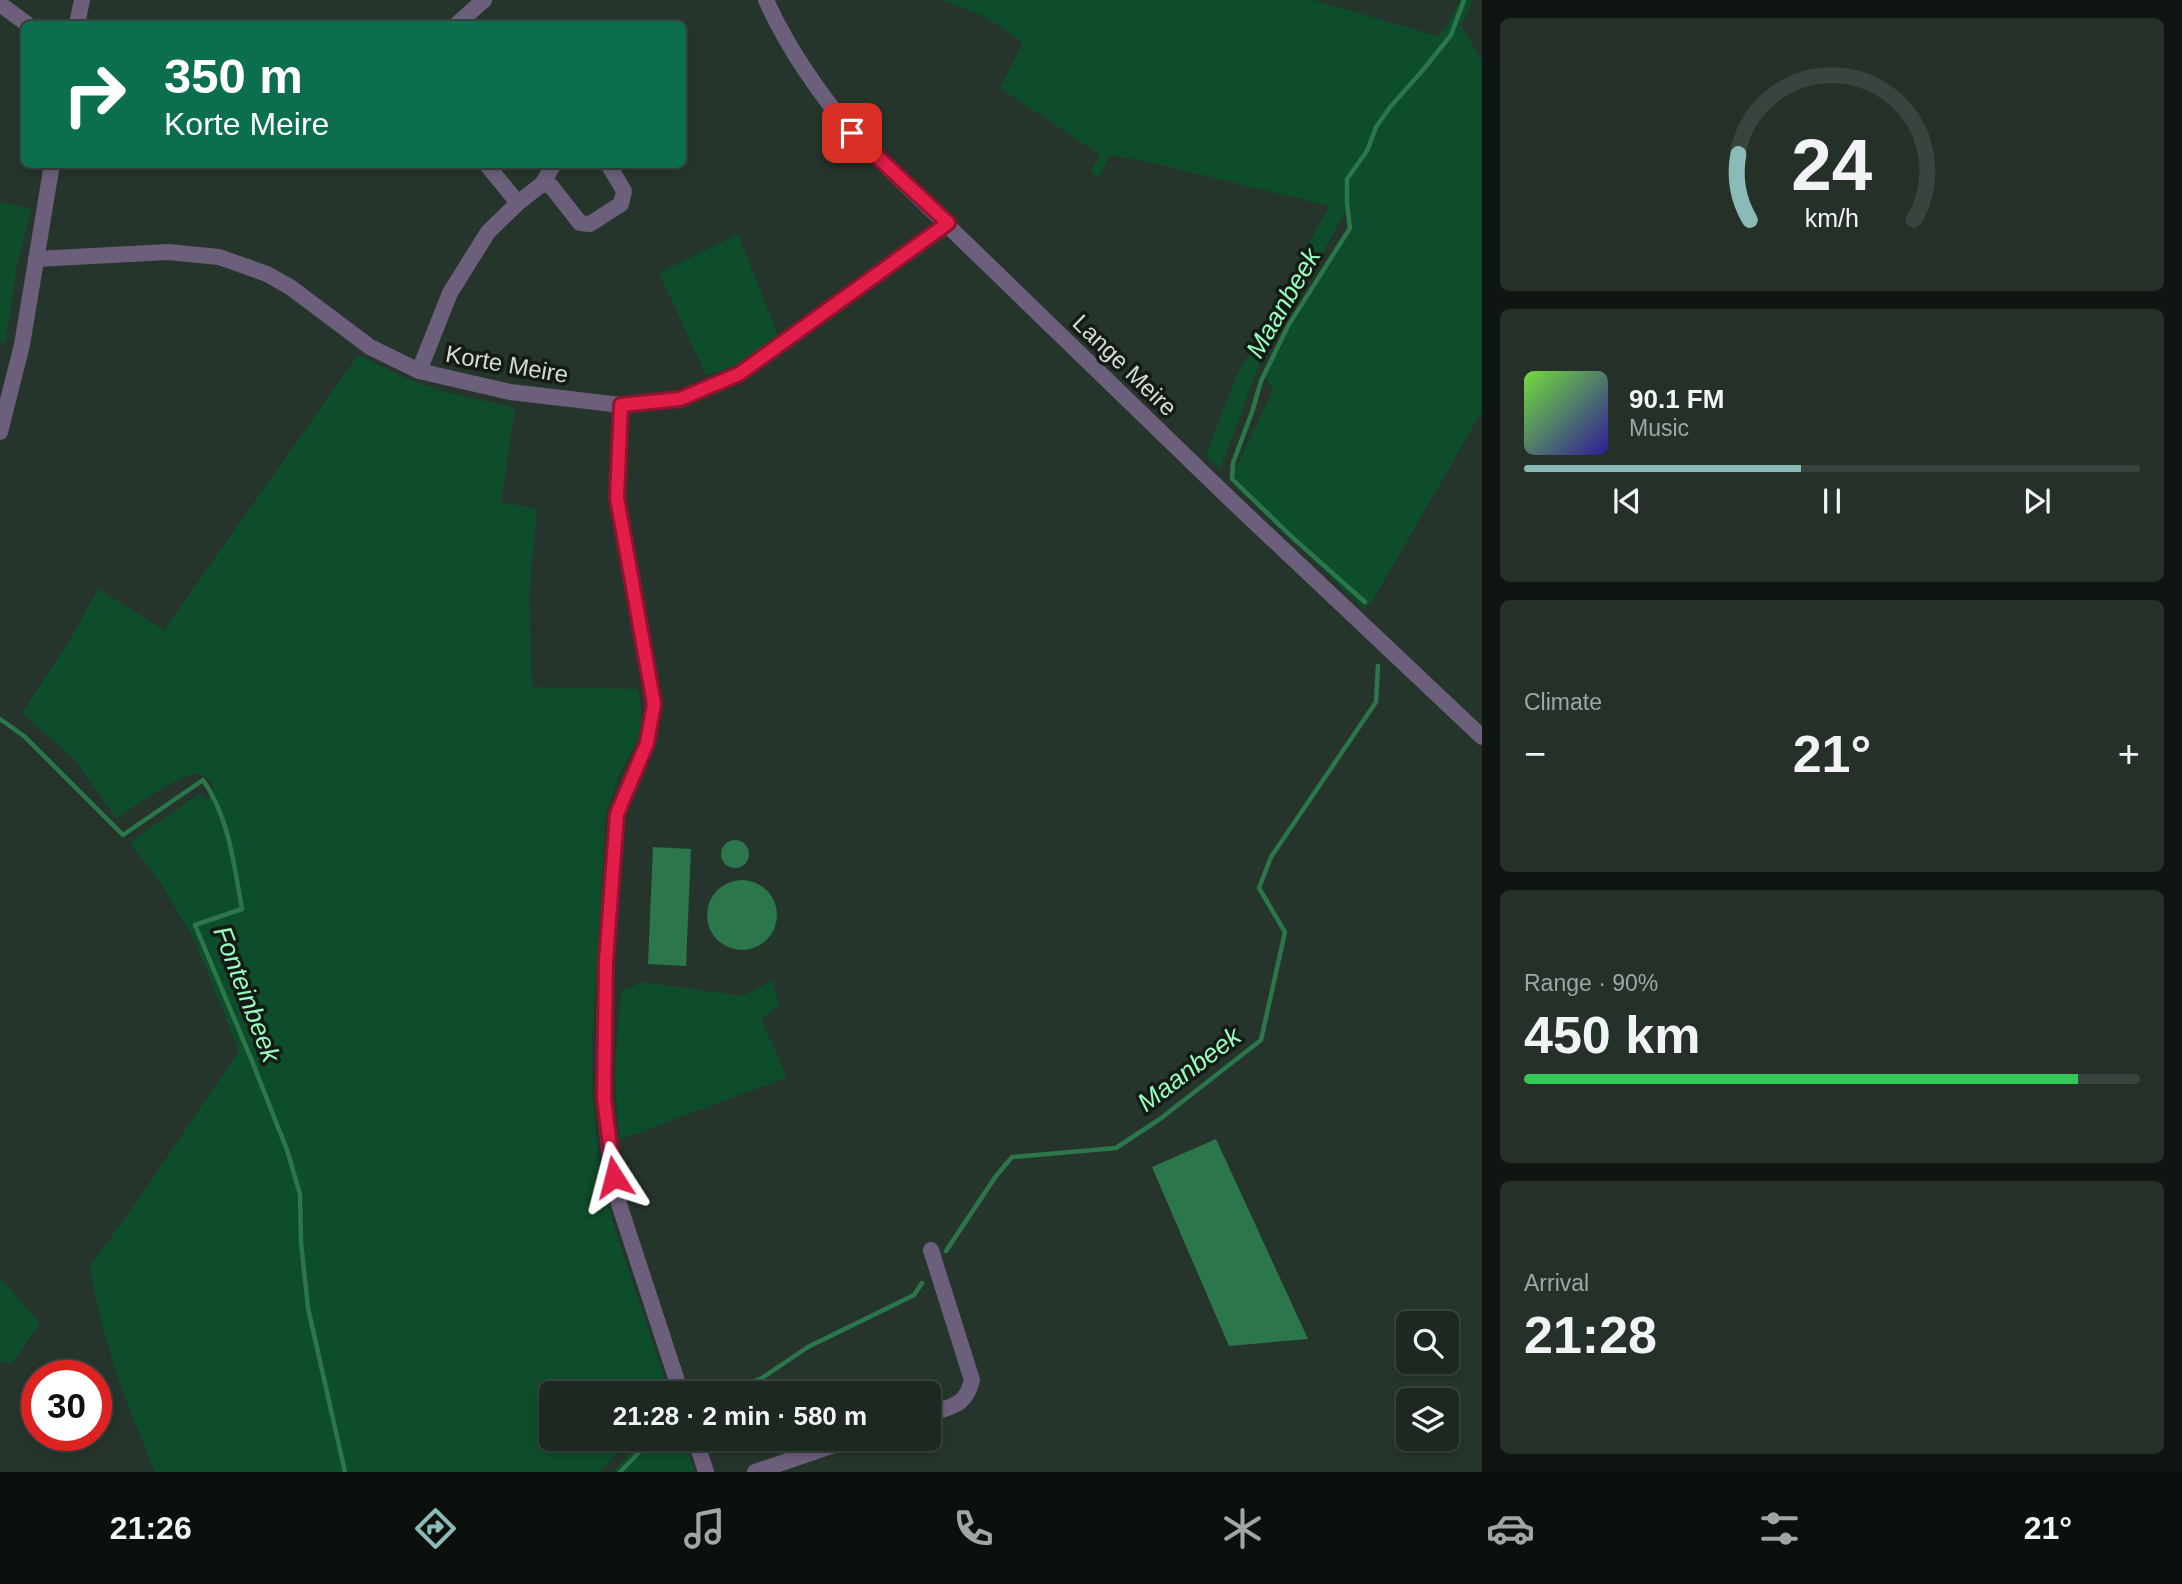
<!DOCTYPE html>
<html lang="en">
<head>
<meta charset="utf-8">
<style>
  :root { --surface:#1c2820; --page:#253029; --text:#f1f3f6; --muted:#a0a6a5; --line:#3a443e; --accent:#8bbbb9 }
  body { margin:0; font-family:Helvetica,sans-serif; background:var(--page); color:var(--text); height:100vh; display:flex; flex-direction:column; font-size:26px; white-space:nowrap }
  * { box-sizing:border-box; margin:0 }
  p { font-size:23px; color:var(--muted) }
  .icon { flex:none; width:38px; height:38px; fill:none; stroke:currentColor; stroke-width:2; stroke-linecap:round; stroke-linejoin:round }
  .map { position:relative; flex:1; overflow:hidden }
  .sheet { display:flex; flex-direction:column; gap:18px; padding:18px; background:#0f1612; width:700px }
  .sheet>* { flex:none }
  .hud { position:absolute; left:21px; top:21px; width:665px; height:147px; border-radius:10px; box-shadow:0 4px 10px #0003,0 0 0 2px var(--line); background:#0b6e4f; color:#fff; overflow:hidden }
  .buttons { position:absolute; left:1396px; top:1311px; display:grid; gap:14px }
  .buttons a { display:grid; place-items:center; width:63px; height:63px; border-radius:10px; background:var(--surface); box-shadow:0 4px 10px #0003,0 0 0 2px var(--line); font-size:35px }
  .speed { position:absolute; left:21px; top:1360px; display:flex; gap:14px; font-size:35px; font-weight:700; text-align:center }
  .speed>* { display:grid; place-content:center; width:91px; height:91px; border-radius:50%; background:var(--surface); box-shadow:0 4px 10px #0003,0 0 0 2px var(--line); line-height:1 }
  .speed .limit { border:10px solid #d22; background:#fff; color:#111 }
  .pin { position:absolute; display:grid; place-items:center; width:60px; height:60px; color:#fff; margin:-30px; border-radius:14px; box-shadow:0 4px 10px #0006 }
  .me { position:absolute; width:77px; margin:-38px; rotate:351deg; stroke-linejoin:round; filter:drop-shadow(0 0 5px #0008) }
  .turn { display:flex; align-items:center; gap:24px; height:147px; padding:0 28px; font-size:32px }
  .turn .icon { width:91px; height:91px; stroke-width:2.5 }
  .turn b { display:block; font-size:49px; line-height:60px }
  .big { font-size:52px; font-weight:700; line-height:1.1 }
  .sheet .card { flex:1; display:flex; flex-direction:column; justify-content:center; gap:10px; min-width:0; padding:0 24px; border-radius:10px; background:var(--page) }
  .sheet .dial { align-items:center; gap:0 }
  .dial svg { height:182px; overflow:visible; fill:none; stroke:var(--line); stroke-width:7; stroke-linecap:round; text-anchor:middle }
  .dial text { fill:var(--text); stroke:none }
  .song { display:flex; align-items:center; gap:21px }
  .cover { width:84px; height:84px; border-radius:10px; background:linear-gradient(135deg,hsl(100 70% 55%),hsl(250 70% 35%)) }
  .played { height:7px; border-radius:4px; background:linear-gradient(90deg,var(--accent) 45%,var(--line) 45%) }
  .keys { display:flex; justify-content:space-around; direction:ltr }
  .heat { display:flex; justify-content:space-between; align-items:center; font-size:38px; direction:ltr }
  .charge { height:10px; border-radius:5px; background:linear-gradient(90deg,#34c759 90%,var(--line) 0) }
  .trip { position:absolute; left:539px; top:1381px; width:402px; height:70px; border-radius:10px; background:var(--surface); box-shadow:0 4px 10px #0003,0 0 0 2px var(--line); font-weight:700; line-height:70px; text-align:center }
  .menu { display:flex; height:112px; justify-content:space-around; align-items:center; background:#0b100d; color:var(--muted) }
  .menu .icon { width:49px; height:49px }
  .menu .current { color:var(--accent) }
  .menu b { font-size:32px; color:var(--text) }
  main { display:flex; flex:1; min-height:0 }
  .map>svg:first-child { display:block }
  .green { fill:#0e4d2b }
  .water { fill:#2b764a }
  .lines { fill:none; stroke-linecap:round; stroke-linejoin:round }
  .stream { stroke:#2b764a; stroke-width:4.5 }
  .minor { stroke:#6c5f7b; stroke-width:16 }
  .route-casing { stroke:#92132f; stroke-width:18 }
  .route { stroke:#e11d48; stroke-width:12 }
  .labels { text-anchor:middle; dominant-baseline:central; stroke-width:7; stroke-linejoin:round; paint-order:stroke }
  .street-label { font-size:24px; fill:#d2dbd4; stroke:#141b16 }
  .water-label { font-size:26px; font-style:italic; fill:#98fdbb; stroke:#141b16 }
</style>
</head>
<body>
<main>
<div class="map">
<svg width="1482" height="1472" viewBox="0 0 1482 1472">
  <rect width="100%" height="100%" fill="#26352b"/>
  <g class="green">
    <polygon points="942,0 1313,0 1437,36 1447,26 1460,0 1473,0 1461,25 1482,62 1482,411 1373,600 1364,609 1231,479 1273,390 1263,373 1348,232 1351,219 1346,210 1289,315 1262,357 1220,469 1206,455 1235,379 1329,206 1158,164 1110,155 1098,178 1091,171 1100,155 1000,88 1023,42 985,17"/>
    <polygon points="0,202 31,209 17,265 5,345 0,341"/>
    <polygon points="738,234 778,335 735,366 706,375 659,273"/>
    <path d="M358 355 405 378 441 391 515 408 501 502 537 509 529 595 532 687 638 689 642 719 639 738 619 774 606 814 592 1046V1092L600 1172 615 1230 670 1393H551V1438L629 1439 600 1472H155C127 1405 101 1339 90 1266L133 1207 239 1051 195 941 161 884 130 842 199 794 206 798H212C217 781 204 770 188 776 165 785 137 805 116 818L76 761 22 713 68 643 98 589 164 630Z"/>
    <polygon points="773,981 779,1005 761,1019 787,1077 619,1140 615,1072 621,991 643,982 742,996"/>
    <polygon points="0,1278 40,1323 12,1363 0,1362"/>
    <polygon points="644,1438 684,1439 695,1472 613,1472"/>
  </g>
  <g class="water">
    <circle cx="735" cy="854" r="14"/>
    <polygon points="653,847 691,849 686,966 648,964"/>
    <circle cx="742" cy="915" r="35"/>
    <polygon points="1216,1139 1308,1339 1229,1346 1152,1167"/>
  </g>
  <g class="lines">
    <g class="stream">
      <polyline points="1365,602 1293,538 1232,479 1233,463 1252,412 1261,381 1288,326 1350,228 1347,203 1347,179 1367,151 1376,127 1391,106 1423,70 1451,35 1464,0"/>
      <path d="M0 719 24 736 123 835 203 780C229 817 234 865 242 909L195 925 252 1061 287 1150 300 1194 301 1242 308 1308 345 1472"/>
      <polyline points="946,1251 996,1176 1012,1157 1116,1148 1160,1119 1261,1040 1285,932 1259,888 1271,857 1376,702 1378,666"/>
      <polyline points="725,1393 762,1378 808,1347 914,1295 922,1283"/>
      <polyline points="620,1472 653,1438"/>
    </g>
    <g class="minor">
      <path d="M766 0C788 49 818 91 852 133L1230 499 1482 737"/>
      <polyline points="0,4 27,24"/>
      <polyline points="77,24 82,0"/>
      <polyline points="457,24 484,0"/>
      <polyline points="542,184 551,186 580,223 590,224 621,204 624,191 608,164"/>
      <polyline points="518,203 542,184 554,164"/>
      <polyline points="36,259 168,252 219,257 267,274 290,287 370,347 419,371 510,392 621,405 680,399 739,374 948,224"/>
      <polyline points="419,371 450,293 488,232 518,203 486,164"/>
      <polyline points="621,405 617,498 654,704 647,743 617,814 606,960 604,1098 609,1149 619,1204 681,1393"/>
      <polyline points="0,432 22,345 52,164"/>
      <path d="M929 1414C952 1406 966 1406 972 1380L931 1250"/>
      <polyline points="695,1438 706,1472"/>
      <polyline points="755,1472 855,1438"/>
    </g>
  </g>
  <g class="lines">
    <g class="route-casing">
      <polyline id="route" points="614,1177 604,1098 606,961 617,814 647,743 654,704 617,498 621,405 680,399 739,374 948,223 852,133"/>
    </g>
    <use href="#route" class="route"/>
  </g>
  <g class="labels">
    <g class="street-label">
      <text transform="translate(507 364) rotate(10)">Korte Meire</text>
      <text transform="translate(1125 365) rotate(44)">Lange Meire</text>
    </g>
    <g class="water-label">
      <text transform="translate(1283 303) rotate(-60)">Maanbeek</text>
      <text transform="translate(247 994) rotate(69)">Fonteinbeek</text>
      <text transform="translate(1189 1069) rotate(-37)">Maanbeek</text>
    </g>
  </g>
</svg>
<div class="buttons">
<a><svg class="icon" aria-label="search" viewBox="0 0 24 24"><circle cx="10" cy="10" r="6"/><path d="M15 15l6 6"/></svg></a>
<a><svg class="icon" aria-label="layers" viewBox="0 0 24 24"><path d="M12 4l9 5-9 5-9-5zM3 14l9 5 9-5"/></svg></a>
</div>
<div class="speed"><div class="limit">30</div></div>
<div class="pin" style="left:852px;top:133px;background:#d93025"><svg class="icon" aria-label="arrive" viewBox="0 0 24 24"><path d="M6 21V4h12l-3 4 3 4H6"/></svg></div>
<svg class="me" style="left:614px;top:1177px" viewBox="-20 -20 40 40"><path d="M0-17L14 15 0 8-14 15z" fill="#e11d48" stroke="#fff" stroke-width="4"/></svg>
<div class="trip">21:28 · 2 min · 580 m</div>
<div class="hud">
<div class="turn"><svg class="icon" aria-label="right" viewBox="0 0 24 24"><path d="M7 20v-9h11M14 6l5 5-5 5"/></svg><div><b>350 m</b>Korte Meire</div></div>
</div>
</div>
<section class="sheet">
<div class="card dial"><svg viewBox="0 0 100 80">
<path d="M14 69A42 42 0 1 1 86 69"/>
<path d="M14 69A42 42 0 0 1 9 40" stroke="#8bbbb9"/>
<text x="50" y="56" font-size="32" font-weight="700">24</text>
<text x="50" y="72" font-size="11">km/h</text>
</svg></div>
<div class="card">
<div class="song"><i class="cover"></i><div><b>90.1 FM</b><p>Music</p></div></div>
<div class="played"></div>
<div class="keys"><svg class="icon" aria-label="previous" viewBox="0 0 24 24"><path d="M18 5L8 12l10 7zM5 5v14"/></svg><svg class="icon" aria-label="pause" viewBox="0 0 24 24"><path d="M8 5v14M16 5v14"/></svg><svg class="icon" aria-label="next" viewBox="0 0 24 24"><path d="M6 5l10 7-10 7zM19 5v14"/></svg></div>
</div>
<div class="card"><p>Climate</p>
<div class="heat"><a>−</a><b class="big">21°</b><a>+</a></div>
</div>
<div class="card"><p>Range · 90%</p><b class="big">450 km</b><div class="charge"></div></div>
<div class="card"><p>Arrival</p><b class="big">21:28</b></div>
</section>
</main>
<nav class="menu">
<b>21:26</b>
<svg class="icon current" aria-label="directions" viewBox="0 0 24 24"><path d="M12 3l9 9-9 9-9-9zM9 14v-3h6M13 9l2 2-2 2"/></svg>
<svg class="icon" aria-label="music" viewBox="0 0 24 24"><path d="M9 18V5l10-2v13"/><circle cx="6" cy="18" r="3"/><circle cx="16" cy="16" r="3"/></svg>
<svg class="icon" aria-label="phone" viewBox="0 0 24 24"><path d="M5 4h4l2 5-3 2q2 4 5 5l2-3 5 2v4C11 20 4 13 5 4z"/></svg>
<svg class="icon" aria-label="climate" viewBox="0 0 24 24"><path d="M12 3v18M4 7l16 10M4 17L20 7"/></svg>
<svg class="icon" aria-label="car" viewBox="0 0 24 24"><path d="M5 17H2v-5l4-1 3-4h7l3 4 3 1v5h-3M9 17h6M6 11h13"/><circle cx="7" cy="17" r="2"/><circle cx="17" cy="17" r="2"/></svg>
<svg class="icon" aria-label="filters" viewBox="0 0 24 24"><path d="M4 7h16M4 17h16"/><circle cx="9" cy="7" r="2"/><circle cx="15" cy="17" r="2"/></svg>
<b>21°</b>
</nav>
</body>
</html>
